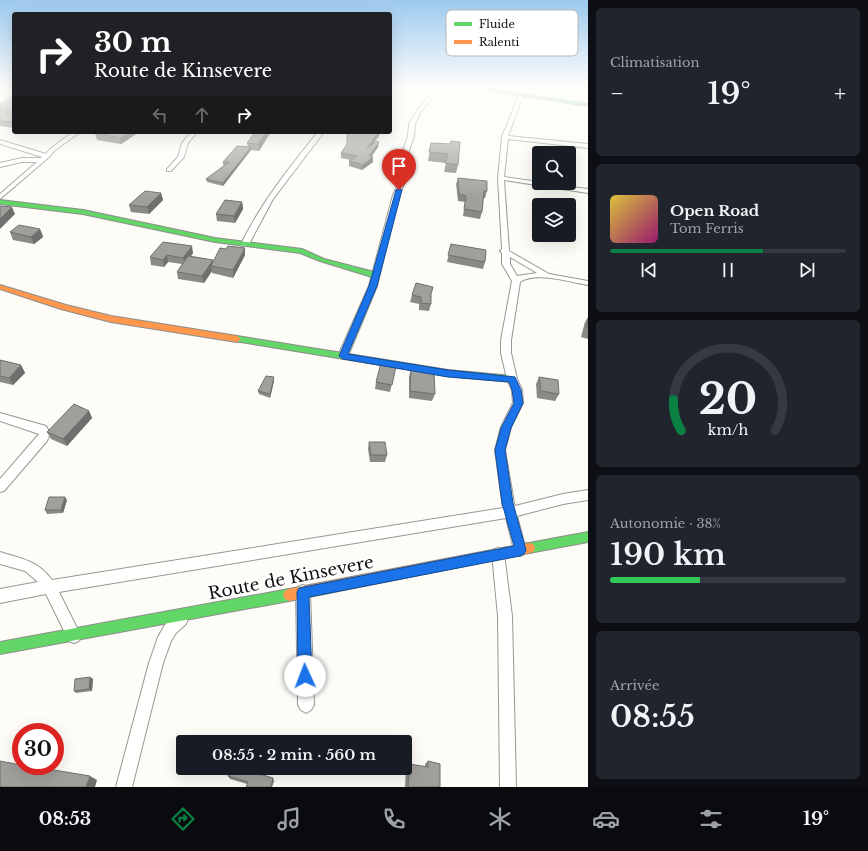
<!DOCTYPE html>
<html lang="fr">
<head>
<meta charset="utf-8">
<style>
  :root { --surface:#171b24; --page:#20242c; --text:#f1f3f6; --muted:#9ea1a6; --line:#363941; --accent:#0b8043 }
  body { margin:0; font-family:"Libre Baskerville",serif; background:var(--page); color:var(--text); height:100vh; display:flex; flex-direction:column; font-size:15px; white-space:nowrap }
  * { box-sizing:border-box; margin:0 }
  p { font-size:13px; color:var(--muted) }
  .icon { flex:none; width:22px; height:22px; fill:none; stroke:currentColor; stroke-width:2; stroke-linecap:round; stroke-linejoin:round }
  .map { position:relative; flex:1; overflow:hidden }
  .sheet { display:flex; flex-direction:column; gap:8px; padding:8px; background:#0d0f14; width:280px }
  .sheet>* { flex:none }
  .guide { position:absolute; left:12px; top:12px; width:380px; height:122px; border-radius:4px; box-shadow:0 4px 16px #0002; background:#202124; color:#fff; overflow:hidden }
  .buttons { position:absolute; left:532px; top:146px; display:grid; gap:8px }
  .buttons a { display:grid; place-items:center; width:44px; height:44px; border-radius:4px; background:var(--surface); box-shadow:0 4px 16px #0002; font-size:20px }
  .speed { position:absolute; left:12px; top:723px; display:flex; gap:8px; font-size:20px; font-weight:700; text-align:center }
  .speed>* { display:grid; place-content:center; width:52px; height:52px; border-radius:50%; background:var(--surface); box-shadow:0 4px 16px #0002; line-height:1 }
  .speed .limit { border:6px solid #d22; background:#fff; color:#111 }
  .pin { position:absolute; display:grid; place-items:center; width:34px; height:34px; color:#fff; margin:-41px -17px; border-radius:50% 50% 50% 0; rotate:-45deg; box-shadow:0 0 4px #0007 }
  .pin .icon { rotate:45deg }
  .me { position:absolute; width:44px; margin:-22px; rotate:358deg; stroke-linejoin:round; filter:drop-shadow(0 0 3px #0008) }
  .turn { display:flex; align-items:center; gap:14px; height:84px; padding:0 16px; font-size:18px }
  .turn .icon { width:52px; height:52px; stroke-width:2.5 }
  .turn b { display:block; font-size:28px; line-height:34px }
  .lanes { display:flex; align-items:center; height:38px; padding:0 16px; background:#0003; justify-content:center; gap:20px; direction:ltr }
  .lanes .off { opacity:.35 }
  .big { font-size:30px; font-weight:600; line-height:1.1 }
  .sheet .widget { flex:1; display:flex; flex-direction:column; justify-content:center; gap:6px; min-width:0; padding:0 14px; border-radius:6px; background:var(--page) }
  .sheet .dial { align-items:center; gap:0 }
  .dial svg { height:104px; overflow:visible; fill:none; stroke:var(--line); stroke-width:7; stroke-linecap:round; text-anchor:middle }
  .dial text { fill:var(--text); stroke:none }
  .song { display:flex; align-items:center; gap:12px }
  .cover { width:48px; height:48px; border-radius:6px; background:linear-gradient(135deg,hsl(50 70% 55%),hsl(320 70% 35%)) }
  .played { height:4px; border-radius:2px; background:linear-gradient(90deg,var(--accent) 65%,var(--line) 65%) }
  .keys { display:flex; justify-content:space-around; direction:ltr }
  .heat { display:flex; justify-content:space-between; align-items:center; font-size:22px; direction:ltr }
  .charge { height:6px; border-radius:3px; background:linear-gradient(90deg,#34c759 38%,var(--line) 0) }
  .trip { position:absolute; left:176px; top:735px; width:236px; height:40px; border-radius:4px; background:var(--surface); box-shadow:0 4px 16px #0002; font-weight:600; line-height:40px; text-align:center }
  .dock { display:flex; height:64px; justify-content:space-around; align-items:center; background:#090b0e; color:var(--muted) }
  .dock .icon { width:28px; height:28px }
  .dock .on { color:var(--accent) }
  .dock b { font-size:18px; color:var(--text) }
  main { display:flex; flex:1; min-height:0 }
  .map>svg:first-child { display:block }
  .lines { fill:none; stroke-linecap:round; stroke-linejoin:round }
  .street-casing { stroke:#979795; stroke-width:2 }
  .fast-casing { stroke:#8e8d8b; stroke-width:2 }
  .slow-casing { stroke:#8e8d8b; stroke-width:2 }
  .street { fill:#fffffe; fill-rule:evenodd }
  .fast { fill:#63d668; fill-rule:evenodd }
  .slow { fill:#ff974d; fill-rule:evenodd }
  .wall { fill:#8a8986 }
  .shaded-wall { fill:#716f6d }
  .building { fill:#a19f9c; stroke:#716f6d }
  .route { fill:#1a73e8; stroke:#114b97 }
  .labels { text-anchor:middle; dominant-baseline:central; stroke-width:4; stroke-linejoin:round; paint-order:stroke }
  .near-street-label { font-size:17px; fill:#111; stroke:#fff }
  .key { fill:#fff; stroke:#b8b8b8; stroke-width:1 }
  .key-label { font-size:11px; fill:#111 }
</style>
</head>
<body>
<main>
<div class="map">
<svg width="588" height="787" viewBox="0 0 588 787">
  <rect width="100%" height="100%" fill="#fdfcf7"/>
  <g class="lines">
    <g class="street-casing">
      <g id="street">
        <polygon points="435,87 440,87 420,113 415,124 414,136 409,151 411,169 399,195 377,286 348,356 343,359 340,358 338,356 369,286 393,195 405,169 403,151 408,136 409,124 416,112"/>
        <path d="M521 94 523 95 508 136 588 144V148L508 139 504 177 539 182V183L588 189V193L504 180 509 251 549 274 588 281V285C570 282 536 271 520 282L511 340V353L517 379 522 390 523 403 511 427 505 450 514 503 515 506 563 494 588 490V500L563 504 517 516 526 550 524 554 520 556 516 554 514 550 506 518 59 592 81 636 79 641 74 643 69 641 46 594 0 603V589L38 582 25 571 0 564V552C22 559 37 560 52 580L503 508 495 450 501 427 513 403 512 390 507 379 501 353V340L512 281 502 264V253L500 251 502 249 498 178 502 137 519 95ZM510 257 537 273 517 276 510 264Z"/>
        <polygon points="73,132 80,132 54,151 49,157 0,199 0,194 37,162 22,162 0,167 0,163 22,158 41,158 42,157 0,144 0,140 46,154 50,149"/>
        <polygon points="191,132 197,132 188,143 184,157 171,171 167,171 167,169 178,157 182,143"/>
        <path d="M318 132H324L273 199 248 246H242L241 244C261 203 289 168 318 132Z"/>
        <polygon points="0,413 46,426 50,433 47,441 4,491 0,492 0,479 39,434 0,421"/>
        <polygon points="498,548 503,550 504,554 512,616 516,787 500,787 498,616 492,554 493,550"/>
        <polygon points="303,585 308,587 310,592 314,705 311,710 306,713 301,710 298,705 296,592 298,587"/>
        <polygon points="181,612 186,614 188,619 186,624 176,633 171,641 163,663 132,787 116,787 149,663 158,637 166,623 176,614"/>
      </g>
    </g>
    <g class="fast-casing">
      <g id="fast">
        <polygon points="465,87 478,87 588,104 588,106"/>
        <polygon points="0,200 83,210 215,238 302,249 324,259 378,273 379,275 375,277 372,277 320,261 300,253 215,242 83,214 0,204"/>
        <polygon points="237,336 448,370 512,376 516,379 512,382 448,376 234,341 233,339"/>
        <polygon points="588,532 588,542 529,553 525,552 523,548 525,544 529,543"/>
        <polygon points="289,589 293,591 295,595 293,599 289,601 0,654 0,642"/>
      </g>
    </g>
    <g class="slow-casing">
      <g id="slow">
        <polygon points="0,285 66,305 111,316 237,336 241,339 237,342 111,322 61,309 0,289"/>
        <polygon points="529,543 533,544 535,548 533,552 529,553 289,601 285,599 283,595 285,591 289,589"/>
      </g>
    </g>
    <use href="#street" class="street"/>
    <use href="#fast" class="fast"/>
    <use href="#slow" class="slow"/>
  </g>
  <g class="wall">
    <polygon points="14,98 14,128 0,126 0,114 9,114 0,113 0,104"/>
    <polygon points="210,132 224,132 222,134 210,133"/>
    <polygon points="95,133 136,134 121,144 97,140"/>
    <polygon points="270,133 259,151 251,150 223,186 207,182 206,179 225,165 223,165 223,162 248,147 247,143"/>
    <polygon points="347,134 379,136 373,143 378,147 372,156 373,157 373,162 362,170 349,166 349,161 351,160 341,158 341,153 347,145"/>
    <polygon points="431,143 450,144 458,165 456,173 444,172 446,163 428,161"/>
    <polygon points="458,178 487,191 485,198 483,198 482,212 480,219 463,216 465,202 458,201 456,184"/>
    <polygon points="161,193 163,200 149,214 131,212 129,205"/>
    <polygon points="242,202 243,209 235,223 217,221 216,214"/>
    <polygon points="40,229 43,237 34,244 13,240 10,232"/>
    <polygon points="163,242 193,253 191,256 213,260 213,261 245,255 233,278 212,273 212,271 204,283 178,279 177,272 182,264 168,262 164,267 151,265 150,257"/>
    <polygon points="451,244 485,262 483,269 447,262"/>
    <polygon points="412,295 431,295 431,304 429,311 419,310 419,304 410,302"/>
    <polygon points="588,317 588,339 581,337 585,322"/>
    <polygon points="0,360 21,365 25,373 13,385 0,382"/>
    <polygon points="396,366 390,392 375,389 376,382"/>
    <polygon points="411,369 435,394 432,401 409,398 409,377"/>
    <polygon points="539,377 559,394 555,401 537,398 536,384"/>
    <polygon points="274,381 270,398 259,394 258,391"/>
    <polygon points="89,411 92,418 67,446 51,439 47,432"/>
    <polygon points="369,442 387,455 385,462 370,462 368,449"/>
    <polygon points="67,500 63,513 47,514 45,510"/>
    <polygon points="90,677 93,679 92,691 76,693 74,691"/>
    <polygon points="428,761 440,787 405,787 406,766 409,764 425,767 425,764"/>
    <polygon points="230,768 246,768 245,770 274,781 247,784 230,779 228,776"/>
    <polygon points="321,768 342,768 341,773"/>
  </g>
  <g class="shaded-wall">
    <polygon points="129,132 135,132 136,134 121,144 120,138"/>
    <polygon points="267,132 270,132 270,133 259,151 258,144"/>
    <polygon points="379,132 380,132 379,136 366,153 367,148"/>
    <polygon points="379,142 378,147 369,160 373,157 373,162 362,170 363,165"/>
    <polygon points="251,147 251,150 223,186 223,183"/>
    <polygon points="161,193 163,200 149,214 147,207"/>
    <polygon points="242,202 243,209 235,223 234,216"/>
    <polygon points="12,207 15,214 0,229 0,219"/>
    <polygon points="40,229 43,237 34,244 31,237"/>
    <polygon points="192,246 193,253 185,265 183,258"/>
    <polygon points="245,248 245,255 233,278 233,270"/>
    <polygon points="167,255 168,262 164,267 163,260"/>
    <polygon points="213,260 214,267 211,266 212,271 204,283 202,276"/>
    <polygon points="21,365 25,373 13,385 9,378"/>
    <polygon points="274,377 274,381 270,398 270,394"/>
    <polygon points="89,411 92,418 67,446 63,439"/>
    <polygon points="65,497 67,500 63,513 61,510"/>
    <polygon points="90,677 93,679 92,691 89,689"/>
    <polygon points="90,776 97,780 95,787 86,787"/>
    <polygon points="273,778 274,781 272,787 271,787"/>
  </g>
  <g class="building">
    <polygon points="11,97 14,98 14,122 0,121 0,114 12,114 13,112 12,109 0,108 0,104"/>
    <polygon points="98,132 129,132 120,138 95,133"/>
    <polygon points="255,132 267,132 258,144 247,143"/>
    <polygon points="350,132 379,132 367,148 377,141 379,142 369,156 373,157 363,165 349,161 357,156 341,153 347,144 347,134"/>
    <polygon points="451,141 460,142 458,165 445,163 448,154 429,152 431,143 450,144"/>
    <polygon points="237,146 251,147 223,183 206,179 229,162 223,162"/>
    <polygon points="458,178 487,181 487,191 484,191 482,212 464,209 466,196 459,194"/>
    <polygon points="145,191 161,193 147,207 129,205"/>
    <polygon points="225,200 242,202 234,216 216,214"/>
    <polygon points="0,206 12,207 0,219"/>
    <polygon points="19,225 40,229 31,237 10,232"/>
    <polygon points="163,242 192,246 183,258 167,255 163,260 150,257"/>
    <polygon points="451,244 486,250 485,262 448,255"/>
    <polygon points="228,246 245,248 233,270 211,266 220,248 226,249"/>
    <polygon points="188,256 213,260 202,276 177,272"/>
    <polygon points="416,283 433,287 431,294 431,304 421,303 421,297 412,295"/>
    <polygon points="588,321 588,328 586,327"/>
    <polygon points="0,360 21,365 9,378 0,376"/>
    <polygon points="381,363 396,366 392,385 376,382"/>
    <polygon points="411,369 434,372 435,394 410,391"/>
    <polygon points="266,376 274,377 270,394 258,391"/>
    <polygon points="539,377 558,380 559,394 541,391"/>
    <polygon points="74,404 89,411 63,439 47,432"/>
    <polygon points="369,442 385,442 387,455 371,455"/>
    <polygon points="49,497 65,497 61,510 45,510"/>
    <polygon points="90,677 89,689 74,691 75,679"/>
    <polygon points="0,761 21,765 21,766 30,766 90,776 86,787 0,787"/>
    <polygon points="428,761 440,764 440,787 408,787 409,764 428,767"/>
    <polygon points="230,768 243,768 243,769 273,778 271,787 246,787 248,782 228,776"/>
    <polygon points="332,768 342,768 342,770"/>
  </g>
  <linearGradient id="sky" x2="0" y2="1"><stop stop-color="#9dc9ee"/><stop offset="0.44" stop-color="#fefefb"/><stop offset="1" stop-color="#fefefb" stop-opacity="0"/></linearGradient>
  <rect width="588" height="198" fill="url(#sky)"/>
  <polygon class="route" points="399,188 402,190 377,286 348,354 448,370 515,377 521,390 523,403 511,428 505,450 513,503 526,550 524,554 520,556 309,597 312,676 310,680 305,682 300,680 298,676 297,592 299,588 514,546 502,503 495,450 501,428 514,403 512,390 509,382 448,377 343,359 339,356 369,286 396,190"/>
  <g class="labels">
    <g class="near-street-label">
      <text transform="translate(291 578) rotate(-11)">Route de Kinsevere</text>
    </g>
  </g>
  <rect x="446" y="10" width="132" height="46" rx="6" class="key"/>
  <rect x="454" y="22" width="18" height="4" fill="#63d668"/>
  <rect x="454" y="40" width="18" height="4" fill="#ff974d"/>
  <g class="key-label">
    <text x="479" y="28">Fluide</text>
    <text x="479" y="46">Ralenti</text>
  </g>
</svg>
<div class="buttons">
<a><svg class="icon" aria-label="search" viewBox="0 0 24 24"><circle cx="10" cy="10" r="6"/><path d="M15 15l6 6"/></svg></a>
<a><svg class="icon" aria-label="layers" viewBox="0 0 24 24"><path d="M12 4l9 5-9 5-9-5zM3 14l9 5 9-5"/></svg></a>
</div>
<div class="speed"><div class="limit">30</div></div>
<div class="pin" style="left:399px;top:190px;background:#d93025"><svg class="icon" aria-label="arrive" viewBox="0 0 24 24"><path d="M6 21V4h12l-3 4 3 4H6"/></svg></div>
<svg class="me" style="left:305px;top:676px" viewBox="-20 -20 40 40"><circle r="19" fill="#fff"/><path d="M0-13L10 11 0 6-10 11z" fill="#1a73e8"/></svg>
<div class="trip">08:55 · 2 min · 560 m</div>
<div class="guide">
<div class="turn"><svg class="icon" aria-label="right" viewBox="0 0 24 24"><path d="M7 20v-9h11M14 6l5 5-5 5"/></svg><div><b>30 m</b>Route de Kinsevere</div></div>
<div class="lanes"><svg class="icon off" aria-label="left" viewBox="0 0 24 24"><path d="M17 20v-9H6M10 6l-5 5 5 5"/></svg><svg class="icon off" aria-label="ahead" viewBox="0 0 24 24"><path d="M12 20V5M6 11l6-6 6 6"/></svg><svg class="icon" aria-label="right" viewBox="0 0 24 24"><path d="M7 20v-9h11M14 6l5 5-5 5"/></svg></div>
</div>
</div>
<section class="sheet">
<div class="widget"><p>Climatisation</p>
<div class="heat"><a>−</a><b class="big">19°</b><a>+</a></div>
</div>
<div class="widget">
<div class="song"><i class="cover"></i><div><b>Open Road</b><p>Tom Ferris</p></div></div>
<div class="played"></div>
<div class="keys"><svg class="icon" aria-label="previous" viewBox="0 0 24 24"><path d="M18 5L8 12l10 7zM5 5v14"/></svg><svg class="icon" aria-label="pause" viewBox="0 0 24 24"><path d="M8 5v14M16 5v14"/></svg><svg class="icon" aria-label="next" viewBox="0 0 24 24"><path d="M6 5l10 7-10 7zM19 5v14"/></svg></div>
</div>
<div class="widget dial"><svg viewBox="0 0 100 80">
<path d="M14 69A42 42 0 1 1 86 69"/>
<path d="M14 69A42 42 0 0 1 8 45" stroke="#0b8043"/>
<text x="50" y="56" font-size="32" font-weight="700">20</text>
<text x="50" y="72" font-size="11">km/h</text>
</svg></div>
<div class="widget"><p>Autonomie · 38%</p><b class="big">190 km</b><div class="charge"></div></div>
<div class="widget"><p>Arrivée</p><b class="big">08:55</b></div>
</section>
</main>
<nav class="dock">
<b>08:53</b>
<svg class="icon on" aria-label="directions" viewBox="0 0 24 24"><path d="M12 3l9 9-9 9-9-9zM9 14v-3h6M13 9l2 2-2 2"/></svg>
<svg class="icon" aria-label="music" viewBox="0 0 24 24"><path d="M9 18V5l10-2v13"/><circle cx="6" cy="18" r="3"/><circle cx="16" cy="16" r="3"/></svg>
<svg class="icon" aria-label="phone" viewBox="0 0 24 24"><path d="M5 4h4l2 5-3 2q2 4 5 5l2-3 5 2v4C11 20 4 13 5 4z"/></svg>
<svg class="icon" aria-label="climate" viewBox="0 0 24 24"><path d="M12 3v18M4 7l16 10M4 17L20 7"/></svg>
<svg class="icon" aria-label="car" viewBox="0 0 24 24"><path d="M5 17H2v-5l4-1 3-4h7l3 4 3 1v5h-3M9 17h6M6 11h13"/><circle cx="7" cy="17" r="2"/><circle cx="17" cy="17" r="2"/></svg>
<svg class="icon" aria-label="filters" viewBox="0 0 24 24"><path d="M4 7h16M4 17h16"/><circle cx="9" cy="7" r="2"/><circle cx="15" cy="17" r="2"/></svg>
<b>19°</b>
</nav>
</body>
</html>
